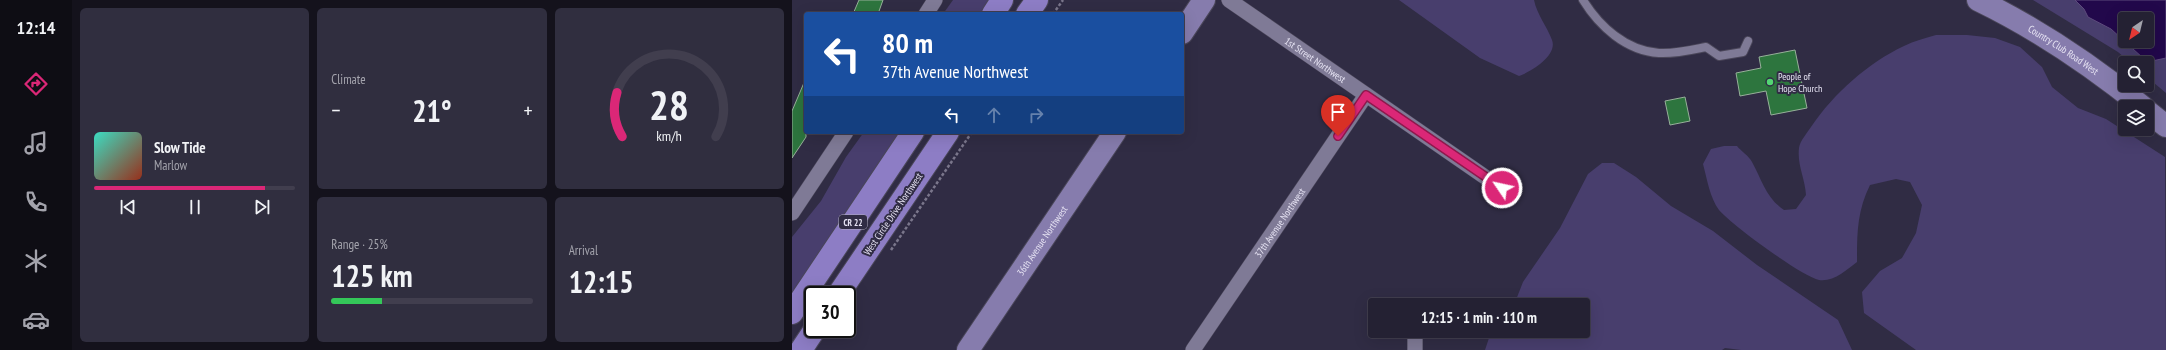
<!DOCTYPE html>
<html lang="en">
<head>
<meta charset="utf-8">
<style>
  :root { --surface:#242133; --page:#302e3f; --text:#f1f3f6; --muted:#a3a3ac; --line:#413e4e; --accent:#db2777 }
  body { margin:0; font-family:"PT Sans Narrow",sans-serif; background:var(--page); color:var(--text); height:100vh; display:flex; flex-direction:column; font-size:15px; white-space:nowrap }
  * { box-sizing:border-box; margin:0 }
  p { font-size:13px; color:var(--muted) }
  .icon { flex:none; width:22px; height:22px; fill:none; stroke:currentColor; stroke-width:2; stroke-linecap:round; stroke-linejoin:round }
  .map { position:relative; flex:1; overflow:hidden }
  .details { display:flex; flex-direction:column; gap:8px; padding:8px; background:#14121c; width:720px }
  .details>* { flex:none }
  .top-card { position:absolute; left:12px; top:12px; width:380px; height:122px; border-radius:4px; box-shadow:0 4px 16px #0002,0 0 0 1px var(--line); background:#1a4fa0; color:#fff; overflow:hidden }
  .needle { width:26px; rotate:215deg }
  .buttons { position:absolute; left:1326px; top:12px; display:grid; gap:8px }
  .buttons a { display:grid; place-items:center; width:36px; height:36px; border-radius:4px; background:var(--surface); box-shadow:0 4px 16px #0002,0 0 0 1px var(--line); font-size:20px }
  .speed { position:absolute; left:12px; top:286px; display:flex; gap:8px; font-size:20px; font-weight:700; text-align:center }
  .speed>* { display:grid; place-content:center; width:52px; height:52px; border-radius:50%; background:var(--surface); box-shadow:0 4px 16px #0002,0 0 0 1px var(--line); line-height:1 }
  .speed .limit { border:2px solid #111; border-radius:6px; background:#fff; color:#111 }
  .pin { position:absolute; display:grid; place-items:center; width:34px; height:34px; color:#fff; margin:-41px -17px; border-radius:50% 50% 50% 0; rotate:-45deg; box-shadow:0 0 4px #0007 }
  .pin .icon { rotate:45deg }
  .me { position:absolute; width:44px; margin:-22px; rotate:304deg; stroke-linejoin:round; filter:drop-shadow(0 0 3px #0008) }
  .turn { display:flex; align-items:center; gap:14px; height:84px; padding:0 12px; font-size:18px }
  .turn .icon { width:52px; height:52px; stroke-width:2.5 }
  .turn b { display:block; font-size:28px; line-height:34px }
  .lanes { display:flex; align-items:center; height:38px; padding:0 12px; background:#0003; justify-content:center; gap:20px; direction:ltr }
  .lanes .off { opacity:.35 }
  .big { font-size:30px; font-weight:700; line-height:1.1 }
  .details .card { flex:1; display:flex; flex-direction:column; justify-content:center; gap:6px; min-width:0; padding:0 14px; border-radius:6px; background:var(--page) }
  .details .dial { align-items:center; gap:0 }
  .dial svg { height:104px; overflow:visible; fill:none; stroke:var(--line); stroke-width:7; stroke-linecap:round; text-anchor:middle }
  .dial text { fill:var(--text); stroke:none }
  .song { display:flex; align-items:center; gap:12px }
  .cover { width:48px; height:48px; border-radius:6px; background:linear-gradient(135deg,hsl(170 70% 55%),hsl(10 70% 35%)) }
  .played { height:4px; border-radius:2px; background:linear-gradient(90deg,var(--accent) 85%,var(--line) 85%) }
  .keys { display:flex; justify-content:space-around; direction:ltr }
  .heat { display:flex; justify-content:space-between; align-items:center; font-size:22px; direction:ltr }
  .charge { height:6px; border-radius:3px; background:linear-gradient(90deg,#34c759 25%,var(--line) 0) }
  .details .tiles { flex:1; display:grid; gap:8px; grid-template-columns:repeat(3,1fr) }
  .card:first-child { grid-row:span 2 }
  .trip { position:absolute; left:576px; top:298px; width:222px; height:40px; border-radius:4px; background:var(--surface); box-shadow:0 4px 16px #0002,0 0 0 1px var(--line); font-weight:700; line-height:40px; text-align:center }
  main { display:flex; flex:1; min-height:0 }
  .tabs { display:flex; flex-direction:column; width:72px; justify-content:space-around; align-items:center; background:#0e0d14; color:var(--muted) }
  .tabs .icon { width:28px; height:28px }
  .tabs .active { color:var(--accent) }
  .tabs b { font-size:18px; color:var(--text) }
  .map>svg:first-child { display:block }
  .green { fill:#483e6d; fill-rule:evenodd }
  .water { fill:#22084b; stroke:#5d4a7d; fill-rule:evenodd }
  .building { fill:#2d753e; stroke:#97b09a }
  .lines { fill:none; stroke-linecap:round; stroke-linejoin:round }
  .lane-casing { stroke:#4a4659; stroke-width:10 }
  .street-casing { stroke:#4a4659; stroke-width:16 }
  .secondary-casing { stroke:#4a4659; stroke-width:24 }
  .primary-casing { stroke:#4a4659; stroke-width:24 }
  .path { stroke:#7a768b; stroke-width:2.5; stroke-dasharray:3 2; stroke-linecap:butt }
  .lane { stroke:#7f7a96; stroke-width:8 }
  .street { stroke:#7f7a96; stroke-width:15 }
  .secondary { stroke:#867cad; stroke-width:22 }
  .primary { stroke:#8d7dc5; stroke-width:22 }
  .route-casing { stroke:#8e194d; stroke-width:10 }
  .route { stroke:#db2777; stroke-width:7 }
  .poi-dot { fill:#53d673; stroke:#302c44; stroke-width:1.5 }
  .labels { text-anchor:middle; dominant-baseline:central; stroke-width:4; stroke-linejoin:round; paint-order:stroke }
  .shield { fill:#302c44; stroke:#afacbe; stroke-width:1 }
  .shield-label { font-size:9px; font-weight:bold; fill:#e6e3f3 }
  .street-label { font-size:10px; fill:#e6e3f3; stroke:#302c44 }
  .poi-label { font-size:10px; fill:#e6e3f3; stroke:#302c44; text-anchor:start }
</style>
</head>
<body>
<main>
<nav class="tabs">
<b>12:14</b>
<svg class="icon active" aria-label="directions" viewBox="0 0 24 24"><path d="M12 3l9 9-9 9-9-9zM9 14v-3h6M13 9l2 2-2 2"/></svg>
<svg class="icon" aria-label="music" viewBox="0 0 24 24"><path d="M9 18V5l10-2v13"/><circle cx="6" cy="18" r="3"/><circle cx="16" cy="16" r="3"/></svg>
<svg class="icon" aria-label="phone" viewBox="0 0 24 24"><path d="M5 4h4l2 5-3 2q2 4 5 5l2-3 5 2v4C11 20 4 13 5 4z"/></svg>
<svg class="icon" aria-label="climate" viewBox="0 0 24 24"><path d="M12 3v18M4 7l16 10M4 17L20 7"/></svg>
<svg class="icon" aria-label="car" viewBox="0 0 24 24"><path d="M5 17H2v-5l4-1 3-4h7l3 4 3 1v5h-3M9 17h6M6 11h13"/><circle cx="7" cy="17" r="2"/><circle cx="17" cy="17" r="2"/></svg>
</nav>
<section class="details">
<div class="tiles">
<div class="card">
<div class="song"><i class="cover"></i><div><b>Slow Tide</b><p>Marlow</p></div></div>
<div class="played"></div>
<div class="keys"><svg class="icon" aria-label="previous" viewBox="0 0 24 24"><path d="M18 5L8 12l10 7zM5 5v14"/></svg><svg class="icon" aria-label="pause" viewBox="0 0 24 24"><path d="M8 5v14M16 5v14"/></svg><svg class="icon" aria-label="next" viewBox="0 0 24 24"><path d="M6 5l10 7-10 7zM19 5v14"/></svg></div>
</div>
<div class="card"><p>Climate</p>
<div class="heat"><a>−</a><b class="big">21°</b><a>+</a></div>
</div>
<div class="card dial"><svg viewBox="0 0 100 80">
<path d="M14 69A42 42 0 1 1 86 69"/>
<path d="M14 69A42 42 0 0 1 10 35" stroke="#db2777"/>
<text x="50" y="56" font-size="32" font-weight="700">28</text>
<text x="50" y="72" font-size="11">km/h</text>
</svg></div>
<div class="card"><p>Range · 25%</p><b class="big">125 km</b><div class="charge"></div></div>
<div class="card"><p>Arrival</p><b class="big">12:15</b></div>
</div>
</section>
<div class="map">
<svg width="1374" height="350" viewBox="0 0 1374 350">
  <rect width="100%" height="100%" fill="#302c44"/>
  <g class="green">
    <polygon points="161,0 211,0 202,14 151,14"/>
    <path d="M607 0H742C745 15 755 26 760 40 766 56 738 72 727 76L688 58Z"/>
    <path d="M1241 0H1374V93L1355 77V63H1339L1326 52ZM1333 19H1355V41H1333Z"/>
    <path d="M1144 35H1175L1203 38 1228 47 1250 67 1260 87 1286 108 1314 119 1373 157 1374 350H1124L1072 313 1070 292 1088 271 1110 258 1124 233 1130 205 1118 182 1104 179 1078 185C1065 211 1065 234 1065 262 1054 270 1042 282 1027 280 1009 276 940 225 927 210 918 198 915 179 911 164L919 149 932 146H945C949 151 957 156 960 162 970 180 974 198 992 210L1004 209 1014 195C1013 178 1005 165 1007 148 1008 141 1015 133 1019 127 1042 93 1076 63 1112 46 1122 41 1134 38 1144 35Z"/>
    <polygon points="72,132 117,132 0,311 0,237 29,201 54,157"/>
    <polygon points="810,163 822,163 844,177 879,206 921,231 965,265 1046,320 1060,350 949,350 933,348 930,350 693,350 697,338 703,331 791,331 791,305 722,305 731,282 768,228 796,174"/>
  </g>
  <path class="water" d="M1283 0H1374V58L1360 61 1351 58 1319 29 1296 17 1292 9ZM1333 19H1355V41H1333Z"/>
  <g class="building">
    <polygon points="67,0 91,0 86,14 61,14"/>
    <polygon points="1003,50 1015,108 979,115 974,91 948,96 944,73 969,68 967,57"/>
    <polygon points="14,78 14,137 0,158 0,111"/>
    <polygon points="893,97 898,121 878,125 873,101"/>
  </g>
  <g class="lines">
    <g class="lane-casing">
      <path id="lane" d="M791 0C807 26 834 51 867 53 883 54 899 50 914 47L927 56 951 52 956 41"/>
    </g>
    <g class="street-casing">
      <g id="street">
        <path id="s1" d="M437 0 709 188"/>
        <polyline points="134,14 143,0"/>
        <polyline points="0,213 54,132"/>
        <path id="s2" d="M401 350 574 95"/>
        <polyline points="623,350 623,331"/>
      </g>
    </g>
    <g class="secondary-casing">
      <g id="secondary">
        <path id="s3" d="M1186 0C1246 29 1299 65 1351 107"/>
        <polyline points="390,33 412,0"/>
        <polyline points="1355,111 1374,126"/>
        <path id="s4" d="M176 350 323 132"/>
      </g>
    </g>
    <g class="primary-casing">
      <g id="primary">
        <polyline points="201,14 210,0"/>
        <polyline points="235,14 245,0"/>
        <polyline points="46,295 156,132"/>
        <polyline points="0,313 121,132"/>
        <polyline points="9,350 23,329"/>
      </g>
    </g>
    <g class="path">
      <polyline points="261,14 271,0"/>
      <polyline points="99,250 180,132"/>
      <polyline points="55,314 60,307"/>
      <polyline points="39,337 45,329"/>
    </g>
    <use href="#lane" class="lane"/>
    <use href="#street" class="street"/>
    <use href="#secondary" class="secondary"/>
    <use href="#primary" class="primary"/>
  </g>
  <g class="lines">
    <g class="route-casing">
      <polyline id="route" points="546,136 574,95 710,188"/>
    </g>
    <use href="#route" class="route"/>
  </g>
  <circle class="poi-dot" cx="978" cy="82" r="4"/>
  <g class="labels">
    <rect class="shield" x="47" y="215" width="28" height="14" rx="3"/>
    <g class="shield-label">
      <text x="61" y="222">CR 22</text>
    </g>
    <g class="street-label">
      <text stroke="none"><textPath href="#s3" startOffset="99">Country Club Road West</textPath></text>
      <text stroke="none"><textPath href="#s1" startOffset="105">1st Street Northwest</textPath></text>
      <text transform="translate(101 214) rotate(-56)">West Circle Drive Northwest</text>
      <text stroke="none"><textPath href="#s2" startOffset="154">37th Avenue Northwest</textPath></text>
      <text stroke="none"><textPath href="#s4" startOffset="132">36th Avenue Northwest</textPath></text>
    </g>
    <g class="poi-label">
      <text x="986" y="76">People of<tspan x="986" dy="12">Hope Church</tspan></text>
    </g>
  </g>
</svg>
<div class="buttons">
<a><svg class="needle" viewBox="-14 -14 28 28"><path d="M0-13l5 13h-10z" fill="#e53935"/><path d="M0 13l5-13h-10z" fill="#a3a3ac"/></svg></a>
<a><svg class="icon" aria-label="search" viewBox="0 0 24 24"><circle cx="10" cy="10" r="6"/><path d="M15 15l6 6"/></svg></a>
<a><svg class="icon" aria-label="layers" viewBox="0 0 24 24"><path d="M12 4l9 5-9 5-9-5zM3 14l9 5 9-5"/></svg></a>
</div>
<div class="speed"><div class="limit">30</div></div>
<div class="pin" style="left:546px;top:136px;background:#d93025"><svg class="icon" aria-label="arrive" viewBox="0 0 24 24"><path d="M6 21V4h12l-3 4 3 4H6"/></svg></div>
<svg class="me" style="left:710px;top:188px" viewBox="-20 -20 40 40"><circle r="17" fill="#db2777" stroke="#fff" stroke-width="3"/><path d="M0-11L8 9 0 5-8 9z" fill="#fff"/></svg>
<div class="trip">12:15 · 1 min · 110 m</div>
<div class="top-card">
<div class="turn"><svg class="icon" aria-label="left" viewBox="0 0 24 24"><path d="M17 20v-9H6M10 6l-5 5 5 5"/></svg><div><b>80 m</b>37th Avenue Northwest</div></div>
<div class="lanes"><svg class="icon" aria-label="left" viewBox="0 0 24 24"><path d="M17 20v-9H6M10 6l-5 5 5 5"/></svg><svg class="icon off" aria-label="ahead" viewBox="0 0 24 24"><path d="M12 20V5M6 11l6-6 6 6"/></svg><svg class="icon off" aria-label="right" viewBox="0 0 24 24"><path d="M7 20v-9h11M14 6l5 5-5 5"/></svg></div>
</div>
</div>
</main>
</body>
</html>
